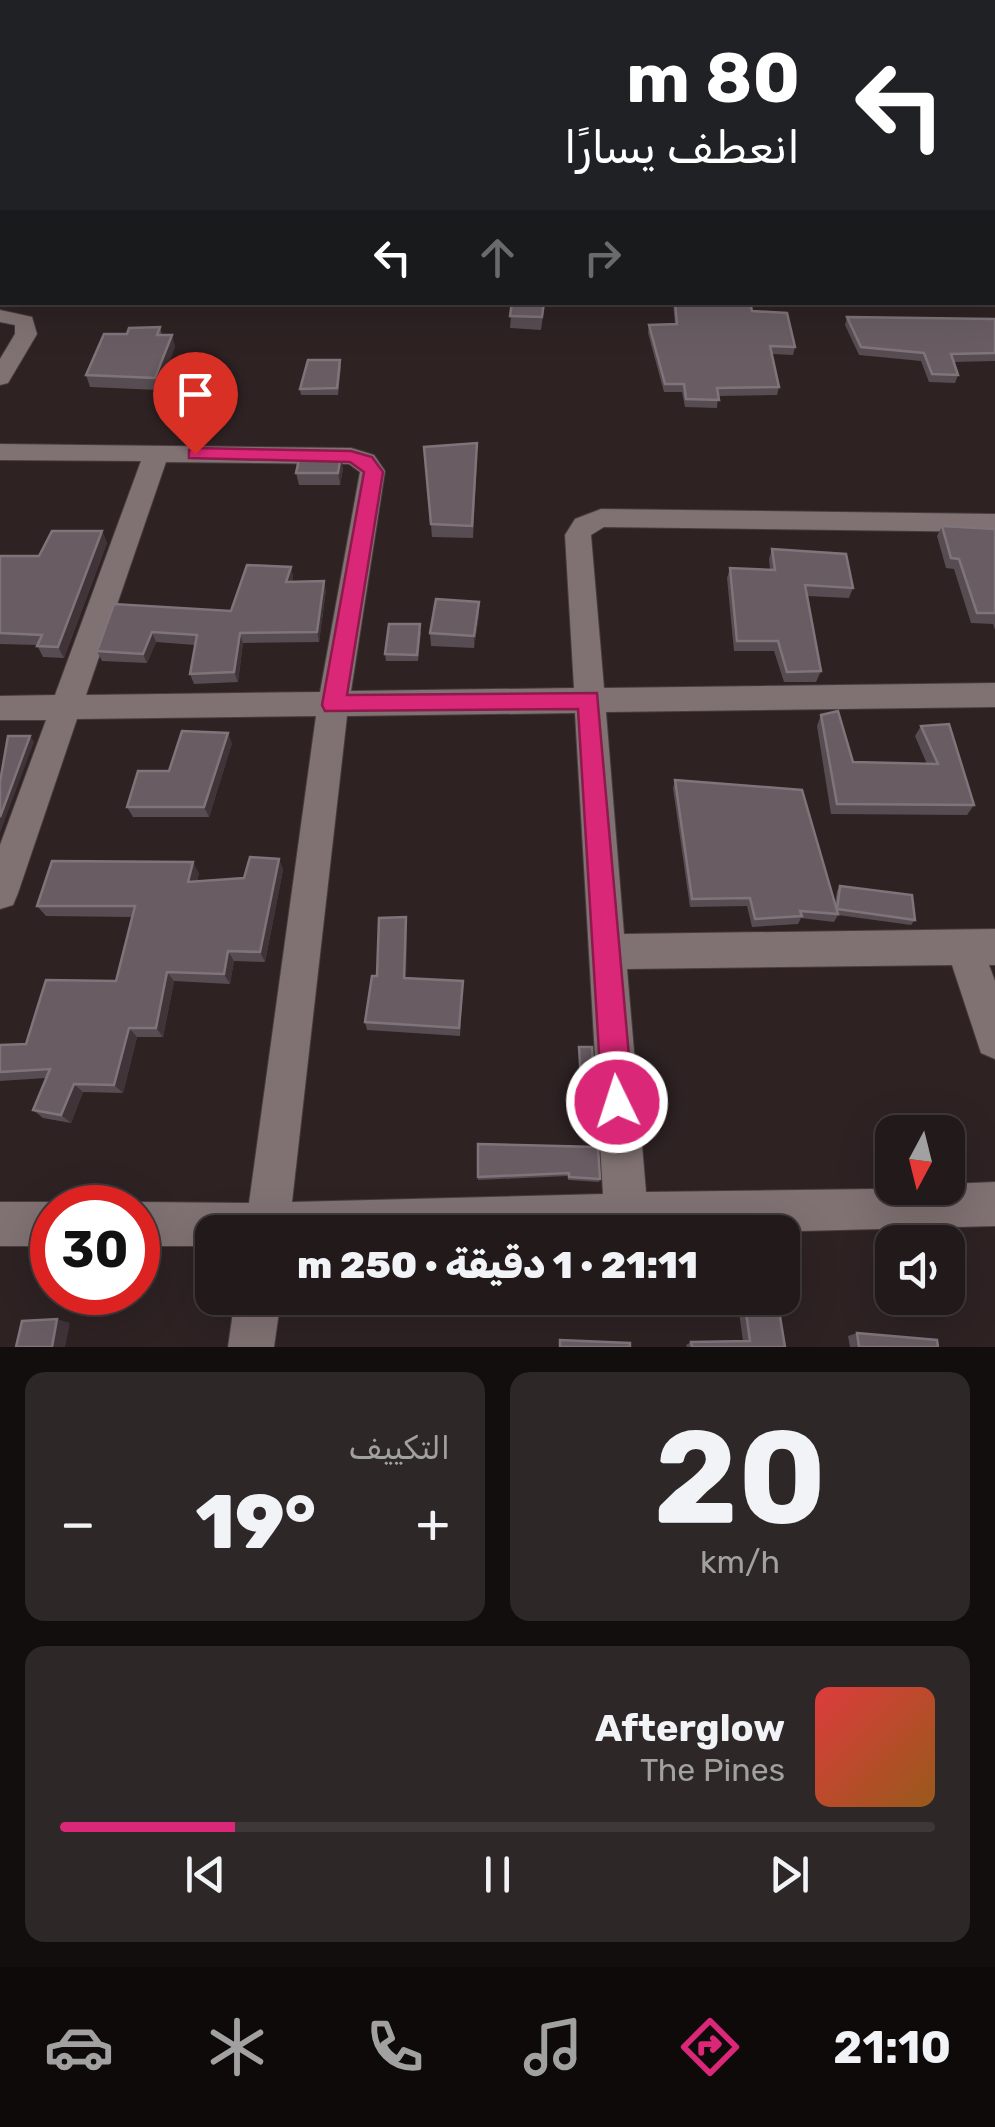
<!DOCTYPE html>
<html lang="ar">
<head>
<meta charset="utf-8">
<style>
  :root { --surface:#221a1a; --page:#2e2727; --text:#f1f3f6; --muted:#a2a1a2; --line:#3f3839; --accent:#db2777 }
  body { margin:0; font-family:Rubik,"Noto Sans Arabic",sans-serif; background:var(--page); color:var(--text); direction:rtl; height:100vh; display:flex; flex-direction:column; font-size:38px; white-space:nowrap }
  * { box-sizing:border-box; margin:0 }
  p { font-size:32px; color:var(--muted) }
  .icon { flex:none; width:55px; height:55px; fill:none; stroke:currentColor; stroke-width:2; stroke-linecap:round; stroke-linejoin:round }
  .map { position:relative; height:1347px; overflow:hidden; direction:ltr }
  .side { display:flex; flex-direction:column; gap:25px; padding:25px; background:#130e0e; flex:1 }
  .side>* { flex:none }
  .banner { position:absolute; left:0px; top:0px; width:995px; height:305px; box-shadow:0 10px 40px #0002,0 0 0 2px var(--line); direction:rtl; background:#202124; color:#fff; overflow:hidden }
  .needle { width:65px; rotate:187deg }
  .controls { position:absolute; left:875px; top:1115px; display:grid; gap:20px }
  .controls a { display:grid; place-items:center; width:90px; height:90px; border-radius:20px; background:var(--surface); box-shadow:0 10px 40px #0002,0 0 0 2px var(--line); font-size:50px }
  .speed { position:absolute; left:30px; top:1185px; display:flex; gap:20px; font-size:50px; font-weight:700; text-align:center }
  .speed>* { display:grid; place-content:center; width:130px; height:130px; border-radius:50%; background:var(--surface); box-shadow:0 10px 40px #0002,0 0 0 2px var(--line); line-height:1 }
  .speed .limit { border:15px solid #d22; background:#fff; color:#111 }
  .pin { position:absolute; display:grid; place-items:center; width:85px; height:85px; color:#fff; margin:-102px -42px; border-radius:50% 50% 50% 0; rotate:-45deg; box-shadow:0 0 10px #0007 }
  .pin .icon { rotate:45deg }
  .me { position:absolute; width:110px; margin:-55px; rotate:356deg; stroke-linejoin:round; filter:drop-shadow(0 0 8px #0008) }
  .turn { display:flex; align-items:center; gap:35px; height:210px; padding:0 30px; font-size:45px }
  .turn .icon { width:130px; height:130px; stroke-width:2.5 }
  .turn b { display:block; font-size:70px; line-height:85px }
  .lanes { display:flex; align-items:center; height:95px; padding:0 30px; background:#0003; justify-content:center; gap:50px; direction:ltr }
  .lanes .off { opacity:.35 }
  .big { font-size:75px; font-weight:800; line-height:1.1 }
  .side .tile { flex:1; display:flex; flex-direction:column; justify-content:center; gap:15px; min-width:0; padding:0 35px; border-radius:20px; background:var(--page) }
  .side .dial { align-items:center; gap:0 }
  .dial b { font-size:130px; line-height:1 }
  .song { display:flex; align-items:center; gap:30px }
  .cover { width:120px; height:120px; border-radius:15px; background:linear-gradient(135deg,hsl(0 70% 55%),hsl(30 70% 35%)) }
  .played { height:10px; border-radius:5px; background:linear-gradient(90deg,var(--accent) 20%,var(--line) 20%) }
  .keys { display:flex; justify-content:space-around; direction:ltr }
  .heat { display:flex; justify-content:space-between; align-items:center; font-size:55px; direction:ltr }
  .side .tiles { flex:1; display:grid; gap:25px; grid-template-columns:1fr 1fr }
  .tile:last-child { grid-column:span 2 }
  .trip { position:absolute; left:195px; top:1215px; width:605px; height:100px; border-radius:20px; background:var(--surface); box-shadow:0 10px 40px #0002,0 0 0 2px var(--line); font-weight:800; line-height:100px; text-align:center; direction:rtl }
  .tab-bar { display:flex; height:160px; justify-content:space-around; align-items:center; background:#0e0a0a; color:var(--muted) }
  .tab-bar .icon { width:70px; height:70px }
  .tab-bar .selected { color:var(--accent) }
  .tab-bar b { font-size:45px; color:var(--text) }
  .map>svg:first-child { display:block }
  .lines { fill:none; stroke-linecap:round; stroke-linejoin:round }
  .street-casing { stroke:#473d3e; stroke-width:2 }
  .street { fill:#807172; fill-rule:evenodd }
  .wall { fill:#584c53 }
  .shaded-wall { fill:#403439 }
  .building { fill:#695d63; stroke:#7f7479; stroke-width:2.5 }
  .route { fill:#db2777; stroke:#8e194d; stroke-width:2.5 }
</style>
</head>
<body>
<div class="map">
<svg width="995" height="1347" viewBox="0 0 995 1347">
  <rect width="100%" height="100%" fill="#2e2223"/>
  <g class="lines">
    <g class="street-casing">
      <g id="street">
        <polygon points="407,0 421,0 421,2 408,2"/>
        <polygon points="562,0 576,0 577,2 564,2"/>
        <rect x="992" y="27" width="3" height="8"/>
        <rect x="992" y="73" width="3" height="10"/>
        <rect x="992" y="127" width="3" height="10"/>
        <polygon points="992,165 995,166 995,179 992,179"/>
        <rect x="992" y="192" width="3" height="10"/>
        <rect x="992" y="286" width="3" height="12"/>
        <polygon points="0,310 32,317 37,334 8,383 0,385 0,359 15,334 15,325 0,322"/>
        <path d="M0 444 351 448 374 455 385 471 351 691 574 688 565 535 575 519 601 509 995 514V532L604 527 591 535 604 688 995 683V707L606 712 624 934 995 929V965H989L995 981V1059L981 1053 952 965 627 969 646 1192 948 1188V1184L995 1182V1226L760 1232H212V1246H138V1208H125L138 1202 249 1203 316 716 77 719 18 893 13 905 0 909V845L46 720H0V696L55 695 141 461 0 460ZM166 462 349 464 360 472 320 692 86 695ZM575 713 603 1194 292 1202 347 716Z"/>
        <polygon points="0,1202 52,1202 65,1208 52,1208 52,1246 0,1246"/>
        <polygon points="235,1298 281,1298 274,1347 228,1347"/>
      </g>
    </g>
    <use href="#street" class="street"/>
  </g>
  <g class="wall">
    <polygon points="468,0 560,0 559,2 468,2"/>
    <polygon points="512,302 545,302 541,330 510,328"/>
    <polygon points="673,302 750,302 752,311 795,347 793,355 772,354 779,387 777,395 718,396 717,408 685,407 682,392 664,392 648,333 649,325 675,324"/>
    <polygon points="847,317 995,319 995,361 954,362 958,375 955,383 929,382 921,361 859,355 845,325"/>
    <polygon points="160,327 162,335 175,346 159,390 90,387 86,375 127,334"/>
    <polygon points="341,366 338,395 301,395 300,389"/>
    <polygon points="424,447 477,456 473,538 432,537"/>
    <polygon points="343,468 340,485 299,485 296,473"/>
    <polygon points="942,526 995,529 995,630 993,624 971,623 954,569 946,568 937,536"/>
    <polygon points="102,531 107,543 64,658 43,657 37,645 0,644 0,556 39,556"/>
    <polygon points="772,549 853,588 849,598 807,596 821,671 816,682 784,682 774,651 734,651 727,578 730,568 770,570 769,559"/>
    <polygon points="291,567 293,577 292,582 326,590 319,642 243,643 238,682 194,684 190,674 195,645 156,642 147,663 102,661 97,651 114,604 231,611"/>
    <polygon points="479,614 474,648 431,646 430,633"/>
    <polygon points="421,631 418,661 386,661 385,654"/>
    <polygon points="821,715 853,762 927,764 915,736 921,726 974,805 967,815 831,814 817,726"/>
    <polygon points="232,743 209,817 133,817 127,807 169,771"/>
    <polygon points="675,780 835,904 837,891 840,886 915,920 911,925 838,915 834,922 801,918 798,924 752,927 747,906 690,907 673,788"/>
    <polygon points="279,859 283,870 265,962 234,961 230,984 174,981 163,1037 137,1037 123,1093 83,1092 71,1123 43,1118 33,1110 46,1078 0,1081 0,1045 26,1044 116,981 132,917 46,916 37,906 199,873 197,881 244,878"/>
    <polygon points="407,927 406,978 463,981 460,1036 367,1030 365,1022 377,976"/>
    <polygon points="579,1047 595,1098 594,1102 581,1102"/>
    <polygon points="478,1144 600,1179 599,1182 568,1180 568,1176 478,1180"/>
    <polygon points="737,1298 777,1298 785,1347 687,1347 686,1345 691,1342 743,1341"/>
    <polygon points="857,1333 938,1347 850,1347 848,1336"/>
  </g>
  <g class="shaded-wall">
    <polygon points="172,335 175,346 159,390 155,378"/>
    <polygon points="341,455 343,468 340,485 338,473"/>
    <polygon points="102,531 107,543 64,658 58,647"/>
    <polygon points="291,567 293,577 289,592 286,582"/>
    <polygon points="324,581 326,590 319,642 317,632"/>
    <polygon points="479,602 479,614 474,648 474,636"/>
    <polygon points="152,632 156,642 147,663 143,654"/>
    <polygon points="240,633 243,643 238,682 234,672"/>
    <polygon points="228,733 232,743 209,817 204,807"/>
    <polygon points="30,736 34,742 0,833 0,817"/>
    <polygon points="279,859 283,870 265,962 260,952"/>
    <polygon points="193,862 199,873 194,892 188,882"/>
    <polygon points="406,917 407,927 406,986 404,978"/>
    <polygon points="228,951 234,961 230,984 224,974"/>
    <polygon points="167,972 174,981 163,1037 156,1028"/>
    <polygon points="129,1028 137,1037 123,1093 114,1085"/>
    <polygon points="74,1084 83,1092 71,1123 61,1115"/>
    <polygon points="57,1319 70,1323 65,1347 52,1347"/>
  </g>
  <g class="building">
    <polygon points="0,0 22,0 20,2 2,2 2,21 0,24"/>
    <polygon points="81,0 403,0 403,2 79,2"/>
    <polygon points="519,0 558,0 559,2 519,2"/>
    <polygon points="611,0 995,0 995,18 992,18 992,2 611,2"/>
    <rect x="992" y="31" width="3" height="33"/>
    <rect x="0" y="56" width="2" height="35"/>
    <rect x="992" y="79" width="3" height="38"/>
    <polygon points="2,112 2,251 0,251 0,116"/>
    <rect x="992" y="132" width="3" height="20"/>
    <rect x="992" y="197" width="3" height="65"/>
    <polygon points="512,302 544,302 542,317 510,316"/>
    <polygon points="675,302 750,302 752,311 787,313 795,347 770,346 779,387 717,388 719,400 686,399 684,384 665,384 649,325 677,324"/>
    <polygon points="847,317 995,319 995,353 951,354 958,375 932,374 924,353 861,347"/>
    <polygon points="160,327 157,335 172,335 155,378 86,375 104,334 127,334 129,328"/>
    <polygon points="308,360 340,360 337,388 300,389"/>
    <polygon points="477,443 472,526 431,524 424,447"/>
    <polygon points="300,455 341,455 338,473 296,473"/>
    <polygon points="942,526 995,529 995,613 977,613 959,559 951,558"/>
    <polygon points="52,531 102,531 58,647 37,646 42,635 0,633 0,556 39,556"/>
    <polygon points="772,549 846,554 853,588 805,585 821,671 787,672 778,641 737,641 730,568 775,570"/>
    <polygon points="247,565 291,567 286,582 324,581 317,632 240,633 234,672 190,674 197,635 152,632 143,654 97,651 114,604 231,611"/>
    <polygon points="436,599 479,602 474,636 430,633"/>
    <polygon points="389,624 420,624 417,655 385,654"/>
    <polygon points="838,711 853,762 938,764 921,726 949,724 974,805 837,804 821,715"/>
    <polygon points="182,731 228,733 204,807 127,807 138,771 169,771"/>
    <polygon points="8,736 30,736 0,817 0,782"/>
    <polygon points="675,780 802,790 838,914 800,911 802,916 755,919 750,898 692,899"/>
    <polygon points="250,857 279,859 260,952 228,951 224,974 167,972 156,1028 129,1028 114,1085 74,1084 61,1115 33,1110 50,1069 0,1072 0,1045 26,1044 46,980 116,981 135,906 37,906 52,861 193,862 188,882 244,878"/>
    <polygon points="840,886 912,895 915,920 837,909"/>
    <polygon points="406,917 404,978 463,981 459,1028 365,1022 372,976 377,976 379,918"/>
    <polygon points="579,1047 592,1047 595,1098 582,1098"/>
    <polygon points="478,1144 598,1147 600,1179 569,1177 569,1173 478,1177"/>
    <polygon points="744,1298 777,1298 785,1347 692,1347 691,1342 750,1341"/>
    <polygon points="57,1319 52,1347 16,1347 22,1321"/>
    <polygon points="857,1333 937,1340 938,1347 859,1347"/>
    <polygon points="560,1340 630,1343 630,1347 560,1347"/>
  </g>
  <polygon class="route" points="195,448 351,451 372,457 383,472 347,695 597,693 633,1102 628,1113 617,1117 606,1113 602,1102 578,709 325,711 322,705 364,472 350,462 189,458 189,450"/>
</svg>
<div class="controls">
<a><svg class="needle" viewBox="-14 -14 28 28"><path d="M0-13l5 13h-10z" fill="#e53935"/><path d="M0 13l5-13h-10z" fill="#a2a1a2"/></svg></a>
<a><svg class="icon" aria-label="sound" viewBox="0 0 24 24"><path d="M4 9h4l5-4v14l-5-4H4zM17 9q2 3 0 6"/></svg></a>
</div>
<div class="speed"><div class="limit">30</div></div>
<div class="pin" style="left:195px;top:454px;background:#d93025"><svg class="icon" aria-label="arrive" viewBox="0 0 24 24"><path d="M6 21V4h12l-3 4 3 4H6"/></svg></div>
<svg class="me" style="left:617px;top:1102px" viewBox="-20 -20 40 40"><circle r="17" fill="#db2777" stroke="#fff" stroke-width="3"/><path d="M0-11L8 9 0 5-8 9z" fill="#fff"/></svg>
<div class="trip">21:11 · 1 دقيقة · 250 m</div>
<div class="banner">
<div class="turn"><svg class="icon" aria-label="left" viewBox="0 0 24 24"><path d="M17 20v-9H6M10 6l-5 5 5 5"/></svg><div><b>80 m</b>انعطف يسارًا</div></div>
<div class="lanes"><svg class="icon" aria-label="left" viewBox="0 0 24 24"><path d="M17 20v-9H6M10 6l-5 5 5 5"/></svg><svg class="icon off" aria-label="ahead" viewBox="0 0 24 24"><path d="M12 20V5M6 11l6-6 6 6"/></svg><svg class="icon off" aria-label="right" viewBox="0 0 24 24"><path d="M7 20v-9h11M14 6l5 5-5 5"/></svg></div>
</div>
</div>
<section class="side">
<div class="tiles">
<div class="tile dial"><b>20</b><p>km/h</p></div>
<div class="tile"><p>التكييف</p>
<div class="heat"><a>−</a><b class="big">19°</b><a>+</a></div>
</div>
<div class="tile">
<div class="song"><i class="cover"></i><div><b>Afterglow</b><p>The Pines</p></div></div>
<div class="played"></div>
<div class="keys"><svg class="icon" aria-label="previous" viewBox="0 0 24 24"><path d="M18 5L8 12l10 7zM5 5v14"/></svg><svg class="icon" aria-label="pause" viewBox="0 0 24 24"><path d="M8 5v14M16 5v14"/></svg><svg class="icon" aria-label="next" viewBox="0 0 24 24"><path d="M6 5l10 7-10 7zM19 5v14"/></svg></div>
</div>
</div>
</section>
<nav class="tab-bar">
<b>21:10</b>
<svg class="icon selected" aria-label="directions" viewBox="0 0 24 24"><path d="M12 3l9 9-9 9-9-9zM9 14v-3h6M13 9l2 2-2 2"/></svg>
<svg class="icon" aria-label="music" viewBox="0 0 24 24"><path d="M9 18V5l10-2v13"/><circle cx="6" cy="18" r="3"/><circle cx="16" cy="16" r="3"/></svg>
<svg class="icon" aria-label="phone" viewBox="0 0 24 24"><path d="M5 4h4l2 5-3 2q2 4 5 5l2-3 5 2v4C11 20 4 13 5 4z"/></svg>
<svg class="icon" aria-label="climate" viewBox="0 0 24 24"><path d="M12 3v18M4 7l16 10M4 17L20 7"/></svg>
<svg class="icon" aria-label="car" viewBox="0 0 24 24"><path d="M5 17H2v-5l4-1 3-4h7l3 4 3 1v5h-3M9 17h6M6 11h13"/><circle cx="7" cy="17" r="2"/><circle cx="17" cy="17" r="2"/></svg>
</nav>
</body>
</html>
